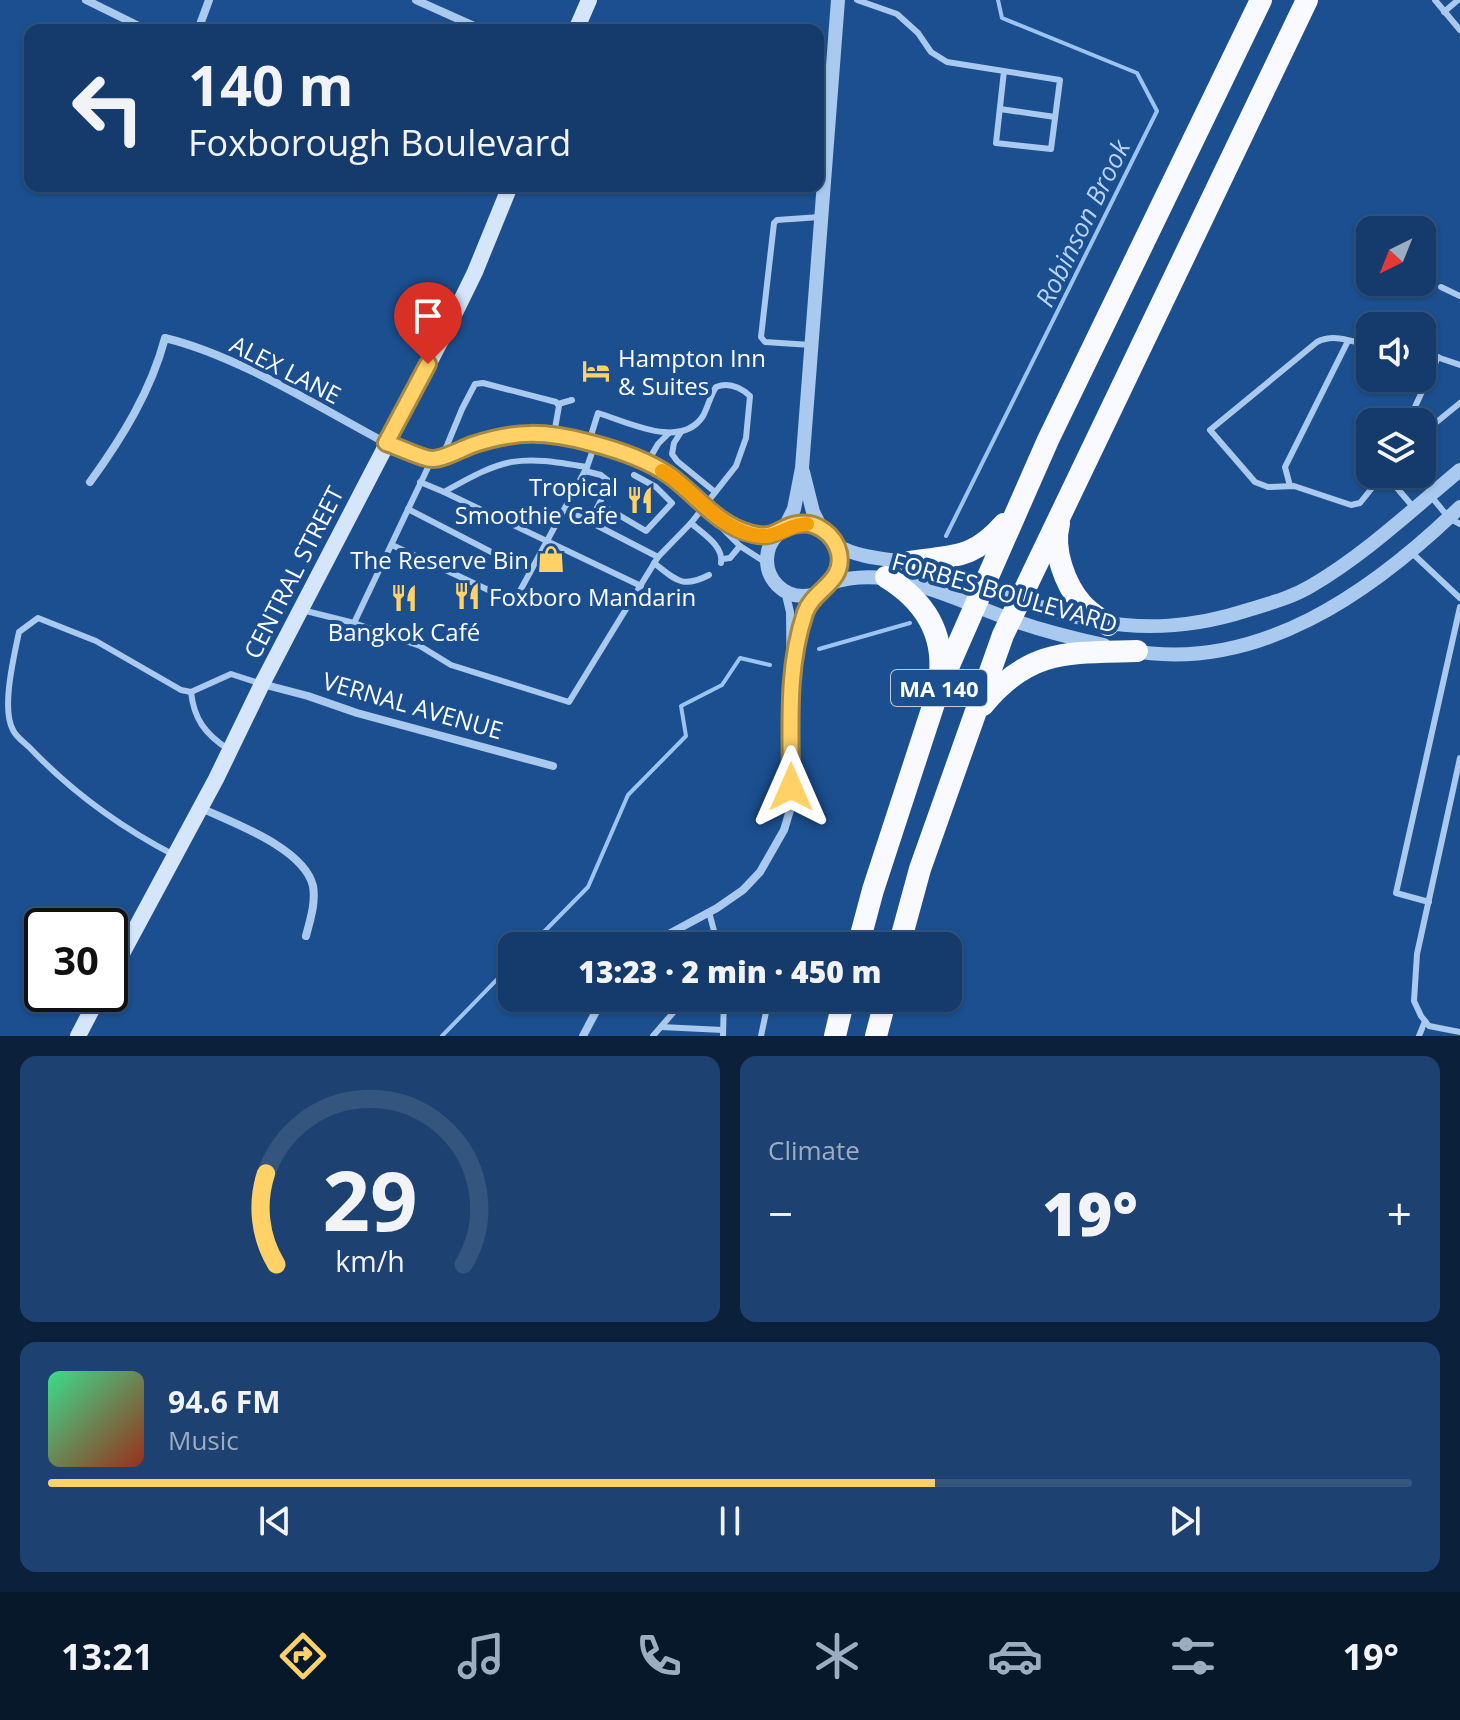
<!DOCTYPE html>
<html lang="en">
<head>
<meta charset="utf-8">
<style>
  :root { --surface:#143b6b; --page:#1d4271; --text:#f1f3f6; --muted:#9dadc1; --line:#33557e; --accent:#ffd166 }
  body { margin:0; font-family:"Open Sans",sans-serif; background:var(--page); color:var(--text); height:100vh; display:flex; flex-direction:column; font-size:30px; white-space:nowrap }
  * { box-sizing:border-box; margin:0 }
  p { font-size:26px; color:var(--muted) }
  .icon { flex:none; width:44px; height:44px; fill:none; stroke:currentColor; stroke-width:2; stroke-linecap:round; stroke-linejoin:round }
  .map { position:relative; height:1036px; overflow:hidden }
  .panel { display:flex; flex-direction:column; gap:20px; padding:20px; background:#0b203b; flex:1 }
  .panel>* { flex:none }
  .banner { position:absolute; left:24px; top:24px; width:800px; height:168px; border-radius:16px; box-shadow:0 2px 6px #0004,0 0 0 2px var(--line); background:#143b6b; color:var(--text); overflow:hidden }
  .needle { width:52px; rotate:223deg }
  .buttons { position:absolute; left:1356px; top:216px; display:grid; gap:16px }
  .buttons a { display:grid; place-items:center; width:80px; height:80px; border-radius:16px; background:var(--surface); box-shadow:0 2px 6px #0004,0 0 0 2px var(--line); font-size:40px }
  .speed { position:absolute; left:24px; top:908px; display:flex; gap:16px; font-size:40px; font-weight:700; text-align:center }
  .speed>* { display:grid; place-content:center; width:104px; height:104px; border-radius:50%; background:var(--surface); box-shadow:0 2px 6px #0004,0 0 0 2px var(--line); line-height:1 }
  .speed .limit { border:4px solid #111; border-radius:12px; background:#fff; color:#111 }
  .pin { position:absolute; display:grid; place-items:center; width:68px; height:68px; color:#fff; margin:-82px -34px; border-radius:50% 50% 50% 0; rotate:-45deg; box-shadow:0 0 8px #0007 }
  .pin .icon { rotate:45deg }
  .me { position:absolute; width:88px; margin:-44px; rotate:0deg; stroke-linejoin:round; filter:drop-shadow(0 0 6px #0008) }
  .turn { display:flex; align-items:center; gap:28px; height:168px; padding:0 32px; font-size:36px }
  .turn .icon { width:104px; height:104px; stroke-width:2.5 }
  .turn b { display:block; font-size:56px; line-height:68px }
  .big { font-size:60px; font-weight:800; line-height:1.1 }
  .panel .widget { flex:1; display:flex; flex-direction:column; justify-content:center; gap:12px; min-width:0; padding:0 28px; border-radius:16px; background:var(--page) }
  .panel .dial { align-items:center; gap:0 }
  .dial svg { height:208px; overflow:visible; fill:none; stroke:var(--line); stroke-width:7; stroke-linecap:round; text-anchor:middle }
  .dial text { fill:var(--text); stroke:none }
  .song { display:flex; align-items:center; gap:24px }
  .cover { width:96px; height:96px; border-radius:12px; background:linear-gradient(135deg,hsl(150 70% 55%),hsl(10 70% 35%)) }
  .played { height:8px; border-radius:4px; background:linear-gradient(90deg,var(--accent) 65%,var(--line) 65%) }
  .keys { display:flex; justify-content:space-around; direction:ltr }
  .heat { display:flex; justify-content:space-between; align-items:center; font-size:44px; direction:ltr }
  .panel .tiles { flex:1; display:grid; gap:20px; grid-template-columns:1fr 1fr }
  .widget:last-child { grid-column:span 2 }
  .trip { position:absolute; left:498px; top:932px; width:464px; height:80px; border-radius:16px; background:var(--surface); box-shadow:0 2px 6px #0004,0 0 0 2px var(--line); font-weight:800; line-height:80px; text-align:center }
  .tabs { display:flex; height:128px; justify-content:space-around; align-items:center; background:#08182b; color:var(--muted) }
  .tabs .icon { width:56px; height:56px }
  .tabs .current { color:var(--accent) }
  .tabs b { font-size:36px; color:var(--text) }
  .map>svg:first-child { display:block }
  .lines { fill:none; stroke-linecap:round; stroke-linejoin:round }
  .stream { stroke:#9cc4f0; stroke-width:4 }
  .service { stroke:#a9c9ee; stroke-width:6 }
  .minor { stroke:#a9c9ee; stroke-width:8 }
  .tertiary { stroke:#a9c9ee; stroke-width:14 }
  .secondary { stroke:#d6e6fa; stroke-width:16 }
  .trunk { stroke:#f8faff; stroke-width:22 }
  .route-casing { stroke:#a68842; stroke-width:20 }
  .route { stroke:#ffd166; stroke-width:14 }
  .slow { stroke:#f59e0b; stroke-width:14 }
  .labels { text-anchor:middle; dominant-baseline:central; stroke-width:8; stroke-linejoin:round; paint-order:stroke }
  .shield { fill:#1b4f8f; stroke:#bbcadd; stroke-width:2 }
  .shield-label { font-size:22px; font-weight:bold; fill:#fff }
  .poi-label { font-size:24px; fill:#fff; stroke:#1b4f8f; text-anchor:start }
  .street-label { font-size:24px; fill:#fff; stroke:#1b4f8f }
  .water-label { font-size:26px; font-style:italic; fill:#b5d3f5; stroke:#1b4f8f }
</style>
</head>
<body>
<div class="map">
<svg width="1460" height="1036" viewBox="0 0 1460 1036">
  <rect width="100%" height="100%" fill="#1b4f8f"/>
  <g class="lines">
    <g class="stream">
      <polyline points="946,536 1157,111 1137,73 1002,18 998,0"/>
      <polyline points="819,649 910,623"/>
      <polyline points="530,946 588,887 628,795 686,736 681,706 722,685 740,658 770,665"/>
      <polyline points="442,1036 512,964"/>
    </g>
    <g class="service">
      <polyline points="857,0 897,14 918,33 931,52 947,62 1060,80 1051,149 996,143 1004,71"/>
      <polyline points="1435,0 1460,30"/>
      <polyline points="1444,12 1458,0"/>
      <polyline points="1000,109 1055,117"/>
      <polyline points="1441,287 1460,296"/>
      <polyline points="811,345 765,342 761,337 774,223 777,220 820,217"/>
      <path d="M1370 345C1351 342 1335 333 1317 342L1210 430 1255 482 1268 487 1294 486 1351 505 1360 503 1380 478 1397 488 1414 508"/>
      <polyline points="1422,352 1460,365"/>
      <polyline points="558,404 572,400"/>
      <polyline points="1408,422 1438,357"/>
      <polyline points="681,432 674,443 672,454 677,461 715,492"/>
      <polyline points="1422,434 1460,403"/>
      <polyline points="390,444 432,459 504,435 526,432 553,434 636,457 670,476 740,546 768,564"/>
      <polyline points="443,455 462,409 475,384 483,383 556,402 559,406 554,434"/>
      <polyline points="647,463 658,444 669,433"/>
      <polyline points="587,467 595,444"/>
      <polyline points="585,471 601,475 610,482 590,522"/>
      <polyline points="1290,486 1285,467 1348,341"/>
      <polyline points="444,492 641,586"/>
      <polyline points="1430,495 1449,518 1460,524"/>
      <polyline points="600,504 646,531 672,503 656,487 634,475"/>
      <polyline points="408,509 530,572"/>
      <polyline points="565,509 658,557"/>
      <path d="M709 511C732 525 750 539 778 534"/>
      <path d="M691 523C703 534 724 546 721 563"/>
      <path d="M392 545 514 602 587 467C517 455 506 457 444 492L420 482"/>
      <polyline points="1412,553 1460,598"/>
      <polyline points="723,559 730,558 740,546"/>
      <path d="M654 563C676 580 682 589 709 575"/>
      <path d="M302 610 354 623 420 646 451 665 569 702 658 557 691 523 736 466 746 438 750 396C740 387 729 382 716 387 710 396 708 407 703 416 681 450 628 422 598 413L589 442"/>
      <polyline points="354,623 432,459"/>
      <path d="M191 692C194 719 205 734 228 749"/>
      <polyline points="1460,758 1417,954 1414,1001 1421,1016 1429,1026 1460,1032"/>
      <path d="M174 855C122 828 71 791 30 748 25 743 16 737 13 730 1 709 14 656 19 632L38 618 96 641 181 690 191 692 231 674 259 683"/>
      <polyline points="1429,902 1396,893 1460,607"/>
      <polyline points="709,912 718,946"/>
      <polyline points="661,1027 723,1030"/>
      <polyline points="653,1036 678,1007 690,998"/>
      <polyline points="723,1036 724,998"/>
      <polyline points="761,1036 769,998"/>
      <polyline points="1419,1036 1425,1021"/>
    </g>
    <g class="minor">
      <polyline points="86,0 147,30"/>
      <polyline points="416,0 483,30"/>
      <polyline points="198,30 209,0"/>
      <path d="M90 482C122 438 151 391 165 338 239 356 318 407 386 443"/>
      <polyline points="793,665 805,614 817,593"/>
      <polyline points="262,684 308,696 357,713 553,766"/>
      <path d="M201 808C233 823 304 848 313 886 316 903 310 920 306 936"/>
      <polyline points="652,946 667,935 717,908 743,890 760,872 784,830 791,807 791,707 790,612 785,591"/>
      <polyline points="583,1036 603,998"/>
    </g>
    <g class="tertiary">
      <polyline points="803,472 813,512 821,528"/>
      <circle cx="803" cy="560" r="36"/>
      <polyline points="784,529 794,509 802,468 838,0"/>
      <path d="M836 545C869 564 908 557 942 570 1051 613 1131 648 1248 610 1270 603 1291 598 1311 586 1364 555 1412 510 1460 470"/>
      <path d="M831 583C891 563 953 599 1009 619 1040 630 1071 638 1104 645"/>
      <path d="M1128 650C1257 675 1373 591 1460 507"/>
    </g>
    <g class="secondary">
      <polyline points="576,30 589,0"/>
      <polyline points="110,976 216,779 262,684 452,319 475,272 510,186"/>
      <polyline points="78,1036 100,994"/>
    </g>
    <g class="trunk">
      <path d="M1059 524C1052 549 1065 585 1082 604 1089 612 1099 618 1108 625"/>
      <path d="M909 562C954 555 972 560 1004 524"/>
      <path d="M886 577C922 599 944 630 940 674"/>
      <path d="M983 705C1030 648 1069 653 1137 651"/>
      <polyline points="858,946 873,890 939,688 1048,440 1261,0"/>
      <polyline points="899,946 920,869 1003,635 1307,0"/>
      <polyline points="835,1036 844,998"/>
      <polyline points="876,1036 886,998"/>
    </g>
  </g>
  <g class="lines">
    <g class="route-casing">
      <path id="route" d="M428 364 386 443C397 446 422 459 432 459 444 459 461 449 472 445 516 430 546 431 591 443 618 450 646 459 669 475 696 494 717 526 753 534 775 540 780 526 798 524 817 521 835 535 839 553 845 583 813 589 805 613 786 669 791 729 791 787"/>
    </g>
    <use href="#route" class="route"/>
    <path class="slow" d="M662 471C695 489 724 538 766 536 781 535 791 524 807 524"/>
  </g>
  <defs>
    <g id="hotel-bare" transform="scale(2.16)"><path d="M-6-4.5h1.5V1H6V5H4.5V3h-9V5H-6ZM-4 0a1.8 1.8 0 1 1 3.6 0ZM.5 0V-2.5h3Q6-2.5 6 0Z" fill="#ffd166" stroke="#1b4f8f" stroke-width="2.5" paint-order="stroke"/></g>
    <g id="restaurant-bare" transform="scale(2.16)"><path d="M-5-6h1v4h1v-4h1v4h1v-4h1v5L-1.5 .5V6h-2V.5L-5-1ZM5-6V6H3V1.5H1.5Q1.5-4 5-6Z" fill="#ffd166" stroke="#1b4f8f" stroke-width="2.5" paint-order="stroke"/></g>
    <g id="shop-bare" transform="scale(2.16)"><path d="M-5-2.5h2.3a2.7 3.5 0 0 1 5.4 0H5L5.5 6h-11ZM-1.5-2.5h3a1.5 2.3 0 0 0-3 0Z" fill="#ffd166" stroke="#1b4f8f" stroke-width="2.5" paint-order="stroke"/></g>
  </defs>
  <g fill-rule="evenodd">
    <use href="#hotel-bare" x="596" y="371"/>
    <use href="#restaurant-bare" x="640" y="500"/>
    <use href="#shop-bare" x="551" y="559"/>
    <use href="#restaurant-bare" x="467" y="596"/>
    <use href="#restaurant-bare" x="404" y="598"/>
  </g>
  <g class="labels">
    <rect class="shield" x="891" y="670" width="96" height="36" rx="6"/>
    <g class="shield-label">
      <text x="939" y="688">MA 140</text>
    </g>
    <g class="poi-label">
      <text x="618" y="357">Hampton Inn<tspan x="618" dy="28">&amp; Suites</tspan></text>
      <text x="618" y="486" text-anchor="end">Tropical<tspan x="618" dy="28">Smoothie Cafe</tspan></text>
      <text x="529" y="559" text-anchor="end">The Reserve Bin</text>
      <text x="489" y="596">Foxboro Mandarin</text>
      <text x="404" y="631" text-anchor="middle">Bangkok Café</text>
    </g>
    <g class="street-label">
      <text transform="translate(286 369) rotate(27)">ALEX LANE</text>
      <text transform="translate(293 572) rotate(-63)">CENTRAL STREET</text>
      <text transform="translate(1005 592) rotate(16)">FORBES BOULEVARD</text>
      <text transform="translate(413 705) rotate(16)">VERNAL AVENUE</text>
    </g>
    <g class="water-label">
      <text transform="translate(1082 223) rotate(-64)">Robinson Brook</text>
    </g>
  </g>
</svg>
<div class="buttons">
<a><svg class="needle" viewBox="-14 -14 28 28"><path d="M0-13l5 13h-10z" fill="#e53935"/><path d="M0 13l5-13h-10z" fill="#9dadc1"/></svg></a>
<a><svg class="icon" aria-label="sound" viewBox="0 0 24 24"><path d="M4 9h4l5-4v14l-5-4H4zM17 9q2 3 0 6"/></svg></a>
<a><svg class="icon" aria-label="layers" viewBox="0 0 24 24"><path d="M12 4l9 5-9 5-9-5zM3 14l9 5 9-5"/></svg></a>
</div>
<div class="speed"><div class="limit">30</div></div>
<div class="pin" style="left:428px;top:364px;background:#d93025"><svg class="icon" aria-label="arrive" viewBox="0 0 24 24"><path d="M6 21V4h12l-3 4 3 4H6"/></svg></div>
<svg class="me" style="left:791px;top:787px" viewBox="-20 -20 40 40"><path d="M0-17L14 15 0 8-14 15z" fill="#ffd166" stroke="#fff" stroke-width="4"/></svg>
<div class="trip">13:23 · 2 min · 450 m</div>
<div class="banner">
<div class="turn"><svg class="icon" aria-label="left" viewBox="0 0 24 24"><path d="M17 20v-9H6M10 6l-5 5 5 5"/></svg><div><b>140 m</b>Foxborough Boulevard</div></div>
</div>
</div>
<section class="panel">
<div class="tiles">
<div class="widget dial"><svg viewBox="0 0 100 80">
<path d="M14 69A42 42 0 1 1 86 69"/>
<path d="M14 69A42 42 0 0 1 10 34" stroke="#ffd166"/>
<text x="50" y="56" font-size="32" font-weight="700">29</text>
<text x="50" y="72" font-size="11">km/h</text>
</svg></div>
<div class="widget"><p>Climate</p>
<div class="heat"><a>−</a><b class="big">19°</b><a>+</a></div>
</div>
<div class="widget">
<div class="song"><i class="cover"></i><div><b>94.6 FM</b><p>Music</p></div></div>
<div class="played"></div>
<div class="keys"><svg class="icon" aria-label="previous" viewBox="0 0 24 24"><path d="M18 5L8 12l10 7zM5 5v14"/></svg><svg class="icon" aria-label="pause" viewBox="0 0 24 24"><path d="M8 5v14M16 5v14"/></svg><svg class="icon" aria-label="next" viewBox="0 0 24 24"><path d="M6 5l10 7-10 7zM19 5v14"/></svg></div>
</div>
</div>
</section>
<nav class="tabs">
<b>13:21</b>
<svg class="icon current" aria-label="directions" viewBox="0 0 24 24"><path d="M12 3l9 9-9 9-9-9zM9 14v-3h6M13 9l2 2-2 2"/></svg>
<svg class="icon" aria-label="music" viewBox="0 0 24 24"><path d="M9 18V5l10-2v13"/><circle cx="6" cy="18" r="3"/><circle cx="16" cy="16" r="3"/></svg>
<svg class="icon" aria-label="phone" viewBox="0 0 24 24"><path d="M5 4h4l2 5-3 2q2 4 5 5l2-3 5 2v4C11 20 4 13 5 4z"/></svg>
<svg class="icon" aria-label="climate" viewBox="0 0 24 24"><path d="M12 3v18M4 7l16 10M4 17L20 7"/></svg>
<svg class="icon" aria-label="car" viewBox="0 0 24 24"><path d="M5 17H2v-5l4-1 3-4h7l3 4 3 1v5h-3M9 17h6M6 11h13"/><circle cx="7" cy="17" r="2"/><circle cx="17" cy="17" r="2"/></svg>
<svg class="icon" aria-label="filters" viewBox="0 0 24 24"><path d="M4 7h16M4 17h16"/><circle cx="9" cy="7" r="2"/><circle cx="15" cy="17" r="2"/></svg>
<b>19°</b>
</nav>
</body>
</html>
